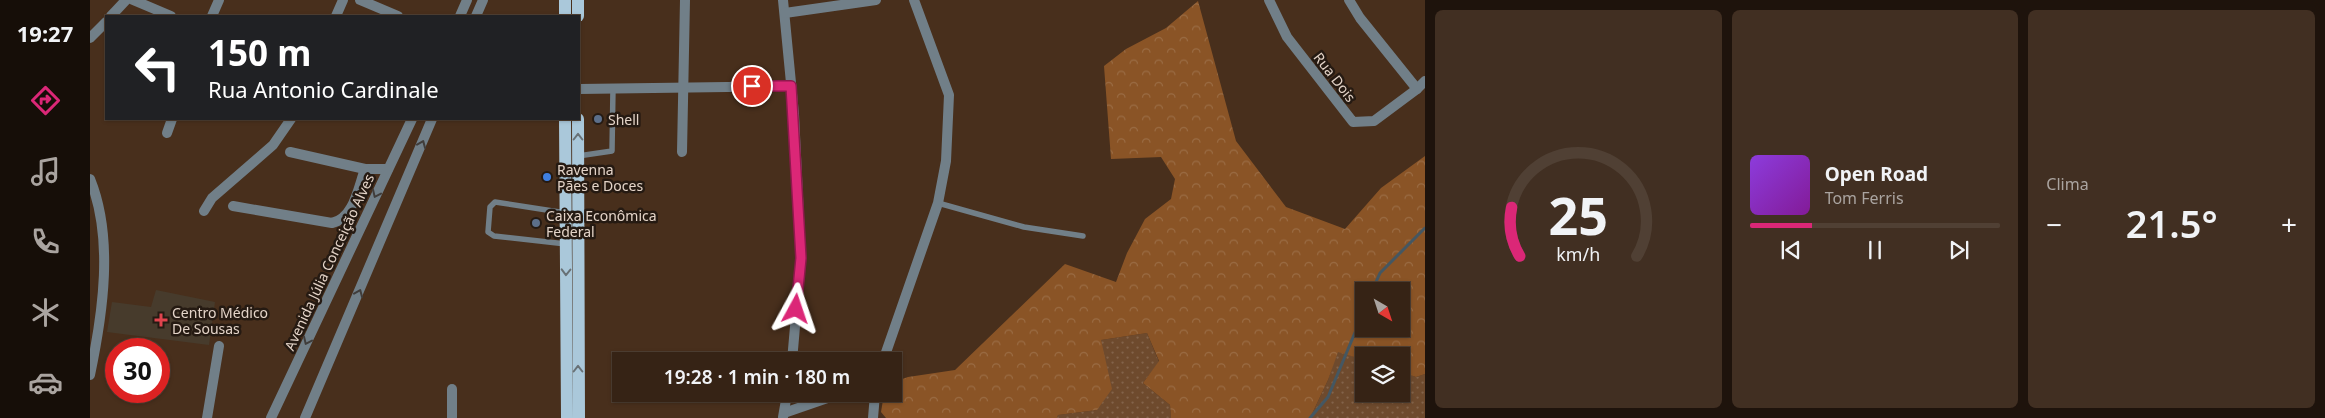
<!DOCTYPE html>
<html lang="pt">
<head>
<meta charset="utf-8">
<style>
  :root { --surface:#362315; --page:#412f22; --text:#f1f3f6; --muted:#aaa4a0; --line:#504034; --accent:#db2777 }
  body { margin:0; font-family:"Noto Sans",sans-serif; background:var(--page); color:var(--text); height:100vh; display:flex; flex-direction:column; font-size:19px; white-space:nowrap }
  * { box-sizing:border-box; margin:0 }
  p { font-size:16px; color:var(--muted) }
  .icon { flex:none; width:28px; height:28px; fill:none; stroke:currentColor; stroke-width:2; stroke-linecap:round; stroke-linejoin:round }
  .map { position:relative; flex:1; overflow:hidden }
  .sheet { display:flex; flex-direction:column; gap:10px; padding:10px; background:#1e130c; width:900px }
  .sheet>* { flex:none }
  .banner { position:absolute; left:15px; top:15px; width:475px; height:105px; border-radius:0px; box-shadow:0 1px 4px #0004,0 0 0 1px var(--line); background:#202124; color:#fff; overflow:hidden }
  .needle { width:32px; rotate:141deg }
  .fabs { position:absolute; left:1265px; top:282px; display:grid; gap:10px }
  .fabs a { display:grid; place-items:center; width:55px; height:55px; border-radius:0px; background:var(--surface); box-shadow:0 1px 4px #0004,0 0 0 1px var(--line); font-size:25px }
  .speed { position:absolute; left:15px; top:338px; display:flex; gap:10px; font-size:25px; font-weight:700; text-align:center }
  .speed>* { display:grid; place-content:center; width:65px; height:65px; border-radius:50%; background:var(--surface); box-shadow:0 1px 4px #0004,0 0 0 1px var(--line); line-height:1 }
  .speed .limit { border:8px solid #d22; background:#fff; color:#111 }
  .pin { position:absolute; display:grid; place-items:center; width:42px; height:42px; color:#fff; margin:-21px; border:2px solid #fff; border-radius:50%; box-shadow:0 1px 5px #0007 }
  .me { position:absolute; width:55px; margin:-28px; rotate:5deg; stroke-linejoin:round; filter:drop-shadow(0 0 4px #0008) }
  .turn { display:flex; align-items:center; gap:18px; height:105px; padding:0 20px; font-size:22px }
  .turn .icon { width:65px; height:65px; stroke-width:2.5 }
  .turn b { display:block; font-size:35px; line-height:42px }
  .big { font-size:38px; font-weight:600; line-height:1.1 }
  .sheet .widget { flex:1; display:flex; flex-direction:column; justify-content:center; gap:8px; min-width:0; padding:0 18px; border-radius:8px; background:var(--page) }
  .sheet .dial { align-items:center; gap:0 }
  .dial svg { height:130px; overflow:visible; fill:none; stroke:var(--line); stroke-width:7; stroke-linecap:round; text-anchor:middle }
  .dial text { fill:var(--text); stroke:none }
  .song { display:flex; align-items:center; gap:15px }
  .cover { width:60px; height:60px; border-radius:8px; background:linear-gradient(135deg,hsl(270 70% 55%),hsl(290 70% 35%)) }
  .played { height:5px; border-radius:2px; background:linear-gradient(90deg,var(--accent) 25%,var(--line) 25%) }
  .keys { display:flex; justify-content:space-around; direction:ltr }
  .heat { display:flex; justify-content:space-between; align-items:center; font-size:28px; direction:ltr }
  .sheet .tiles { flex:1; display:grid; gap:10px; grid-template-columns:repeat(3,1fr) }
  .trip { position:absolute; left:522px; top:352px; width:290px; height:50px; border-radius:0px; background:var(--surface); box-shadow:0 1px 4px #0004,0 0 0 1px var(--line); font-weight:600; line-height:50px; text-align:center }
  main { display:flex; flex:1; min-height:0 }
  .tabs { display:flex; flex-direction:column; width:90px; justify-content:space-around; align-items:center; background:#160e08; color:var(--muted) }
  .tabs .icon { width:35px; height:35px }
  .tabs .on { color:var(--accent) }
  .tabs b { font-size:22px; color:var(--text) }
  .map>svg:first-child { display:block }
  .medical { fill:#473b2c }
  .grass { fill:url(#grass-dots) }
  .forest { fill:url(#forest-crowns); fill-rule:evenodd }
  .lines { fill:none; stroke-linecap:round; stroke-linejoin:round }
  .stream { stroke:#445762; stroke-width:3 }
  .lane { stroke:#717f88; stroke-width:5.5 }
  .street { stroke:#717f88; stroke-width:10 }
  .primary { stroke:#aac8da; stroke-width:12 }
  .oneway { stroke:#687176 }
  .oneway2 { stroke:#403d3b }
  .route-casing { stroke:#8e194d; stroke-width:12 }
  .route { stroke:#db2777; stroke-width:9 }
  .service-dot { fill:#5c6f8a; stroke:#251a12; stroke-width:2 }
  .shop-dot { fill:#3f7fe0; stroke:#251a12; stroke-width:2 }
  .health-dot { fill:#e0444e; stroke:#251a12; stroke-width:2 }
  .labels { text-anchor:middle; dominant-baseline:central; stroke-width:5; stroke-linejoin:round; paint-order:stroke }
  .street-label { font-size:14px; fill:#e4d4c8; stroke:#251a12 }
  .poi-label { font-size:14px; fill:#e4d4c8; stroke:#251a12; text-anchor:start }
</style>
</head>
<body>
<main>
<nav class="tabs">
<b>19:27</b>
<svg class="icon on" aria-label="directions" viewBox="0 0 24 24"><path d="M12 3l9 9-9 9-9-9zM9 14v-3h6M13 9l2 2-2 2"/></svg>
<svg class="icon" aria-label="music" viewBox="0 0 24 24"><path d="M9 18V5l10-2v13"/><circle cx="6" cy="18" r="3"/><circle cx="16" cy="16" r="3"/></svg>
<svg class="icon" aria-label="phone" viewBox="0 0 24 24"><path d="M5 4h4l2 5-3 2q2 4 5 5l2-3 5 2v4C11 20 4 13 5 4z"/></svg>
<svg class="icon" aria-label="climate" viewBox="0 0 24 24"><path d="M12 3v18M4 7l16 10M4 17L20 7"/></svg>
<svg class="icon" aria-label="car" viewBox="0 0 24 24"><path d="M5 17H2v-5l4-1 3-4h7l3 4 3 1v5h-3M9 17h6M6 11h13"/><circle cx="7" cy="17" r="2"/><circle cx="17" cy="17" r="2"/></svg>
</nav>
<div class="map">
<svg width="1335" height="418" viewBox="0 0 1335 418">
  <defs>
    <pattern id="grass-dots" width="8" height="8" patternUnits="userSpaceOnUse" patternTransform="scale(1.25)"><rect width="8" height="8" fill="#6e4a2d"/><path d="M2 2h.1M6 6h.1" fill="none" stroke="#83634a" stroke-width="1.8" stroke-linecap="round"/></pattern>
    <pattern id="forest-crowns" width="20" height="18" patternUnits="userSpaceOnUse" patternTransform="scale(1.25)"><rect width="20" height="18" fill="#8a5426"/><path d="M2 6a3 3 0 1 1 6 0M12 15a3 3 0 1 1 6 0" fill="none" stroke="#9a6c44"/></pattern>
  </defs>
  <rect width="100%" height="100%" fill="#482f1c"/>
  <polygon class="medical" points="66,290 125,302 119,345 17,332 22,302 61,307"/>
  <g class="grass">
    <polygon points="1057,333 1069,362 1053,383 1080,405 1081,418 967,418 968,415 1007,410 1011,340"/>
    <polygon points="1247,351 1274,360 1274,394 1311,394 1311,372 1326,377 1335,374 1335,418 1220,418 1238,380"/>
  </g>
  <path class="forest" d="M1108 1 1146 141 1196 207 1255 229 1291 188 1335 156V374L1326 377 1311 372V356H1274V360L1248 352 1238 380 1220 418H1081L1080 405 1053 383 1069 361 1057 333 1011 340 1022 389 1007 410 968 415 967 418H796L791 412 794 394H804V382L818 377 865 370 975 264 1026 282 1037 253 1055 219 1081 199 1085 179 1071 157 1021 159 1014 66 1036 49 1076 28ZM1274 291H1311V329H1274Z"/>
  <g class="lines">
    <g class="stream">
      <polyline points="1282,291 1290,273 1335,228"/>
      <polyline points="1220,418 1238,397 1274,311"/>
    </g>
    <g class="lane">
      <polyline points="488,156 522,151 523,88"/>
      <polyline points="848,203 934,227 993,236"/>
      <polyline points="476,244 404,236 398,232 400,207 405,202 476,213"/>
    </g>
    <g class="street">
      <polyline points="43,0 81,16"/>
      <polyline points="270,0 308,16"/>
      <polyline points="693,0 704,114 711,258 702,361"/>
      <polyline points="1179,0 1197,37 1263,122 1284,121 1327,89 1335,81"/>
      <polyline points="1259,0 1270,18 1327,89"/>
      <polyline points="695,13 786,0"/>
      <polyline points="21,16 36,0"/>
      <polyline points="122,16 129,0"/>
      <polyline points="246,16 253,0"/>
      <polyline points="370,16 377,0"/>
      <polyline points="386,16 393,0"/>
      <polyline points="0,38 16,22"/>
      <polyline points="489,89 701,86"/>
      <polyline points="77,133 82,119"/>
      <polyline points="200,152 275,169 298,169"/>
      <polyline points="592,152 595,0"/>
      <path d="M0 179C24 238 13 313 0 375"/>
      <path d="M143 206 242 223C264 218 268 188 275 169"/>
      <polyline points="114,211 122,198 183,145 201,119"/>
      <polyline points="793,361 848,203 856,161 859,95 824,0"/>
      <polyline points="362,389 362,418"/>
      <polyline points="694,413 749,394"/>
      <polyline points="693,417 697,394"/>
      <polyline points="117,418 129,346"/>
      <polyline points="181,418 322,119"/>
      <polyline points="215,418 342,119"/>
      <polyline points="783,418 785,394"/>
    </g>
    <g class="primary">
      <polyline points="475,16 475,0"/>
      <polyline points="488,16 488,0"/>
      <polyline points="475,119 477,418"/>
      <polyline points="488,119 489,418"/>
    </g>
  </g>
  <defs><path id="oneway-chevron" d="M-2-3.5L2.5 0L-2 3.5" fill="none" stroke-width="1.6" stroke-linecap="round" stroke-linejoin="round" transform="scale(1.25)"/></defs>
  <g class="oneway">
    <use href="#oneway-chevron" transform="translate(488 137) rotate(-90)"/>
    <use href="#oneway-chevron" transform="translate(476 272) rotate(91)"/>
    <use href="#oneway-chevron" transform="translate(488 369) rotate(-90)"/>
  </g>
  <g class="oneway2">
    <use href="#oneway-chevron" transform="translate(332 144) rotate(-67)"/>
    <use href="#oneway-chevron" transform="translate(286 194) rotate(115)"/>
    <use href="#oneway-chevron" transform="translate(269 293) rotate(-67)"/>
    <use href="#oneway-chevron" transform="translate(217 341) rotate(115)"/>
  </g>
  <g class="lines">
    <g class="route-casing">
      <polyline id="route" points="662,86 701,86 711,258 706,309"/>
    </g>
    <use href="#route" class="route"/>
  </g>
  <g class="service-dot">
    <circle cx="508" cy="119" r="5"/>
    <circle cx="446" cy="223" r="5"/>
  </g>
  <circle class="shop-dot" cx="457" cy="177" r="5"/>
  <path class="health-dot" d="M68.5 312.5h5v5h5v5h-5v5h-5v-5h-5v-5h5z"/>
  <g class="labels">
    <g class="street-label">
      <text transform="translate(1245 77) rotate(52)">Rua Dois</text>
      <text transform="translate(239 262) rotate(-65)">Avenida Júlia Conceição Alves</text>
    </g>
    <g class="poi-label">
      <text x="518" y="119">Shell</text>
      <text x="467" y="169">Ravenna<tspan x="467" dy="16">Pães e Doces</tspan></text>
      <text x="456" y="215">Caixa Econômica<tspan x="456" dy="16">Federal</tspan></text>
      <text x="82" y="312">Centro Médico<tspan x="82" dy="16">De Sousas</tspan></text>
    </g>
  </g>
</svg>
<div class="fabs">
<a><svg class="needle" viewBox="-14 -14 28 28"><path d="M0-13l5 13h-10z" fill="#e53935"/><path d="M0 13l5-13h-10z" fill="#aaa4a0"/></svg></a>
<a><svg class="icon" aria-label="layers" viewBox="0 0 24 24"><path d="M12 4l9 5-9 5-9-5zM3 14l9 5 9-5"/></svg></a>
</div>
<div class="speed"><div class="limit">30</div></div>
<div class="pin" style="left:662px;top:86px;background:#d93025"><svg class="icon" aria-label="arrive" viewBox="0 0 24 24"><path d="M6 21V4h12l-3 4 3 4H6"/></svg></div>
<svg class="me" style="left:706px;top:309px" viewBox="-20 -20 40 40"><path d="M0-17L14 15 0 8-14 15z" fill="#db2777" stroke="#fff" stroke-width="4"/></svg>
<div class="trip">19:28 · 1 min · 180 m</div>
<div class="banner">
<div class="turn"><svg class="icon" aria-label="left" viewBox="0 0 24 24"><path d="M17 20v-9H6M10 6l-5 5 5 5"/></svg><div><b>150 m</b>Rua Antonio Cardinale</div></div>
</div>
</div>
<section class="sheet">
<div class="tiles">
<div class="widget dial"><svg viewBox="0 0 100 80">
<path d="M14 69A42 42 0 1 1 86 69"/>
<path d="M14 69A42 42 0 0 1 9 39" stroke="#db2777"/>
<text x="50" y="56" font-size="32" font-weight="700">25</text>
<text x="50" y="72" font-size="11">km/h</text>
</svg></div>
<div class="widget">
<div class="song"><i class="cover"></i><div><b>Open Road</b><p>Tom Ferris</p></div></div>
<div class="played"></div>
<div class="keys"><svg class="icon" aria-label="previous" viewBox="0 0 24 24"><path d="M18 5L8 12l10 7zM5 5v14"/></svg><svg class="icon" aria-label="pause" viewBox="0 0 24 24"><path d="M8 5v14M16 5v14"/></svg><svg class="icon" aria-label="next" viewBox="0 0 24 24"><path d="M6 5l10 7-10 7zM19 5v14"/></svg></div>
</div>
<div class="widget"><p>Clima</p>
<div class="heat"><a>−</a><b class="big">21.5°</b><a>+</a></div>
</div>
</div>
</section>
</main>
</body>
</html>
